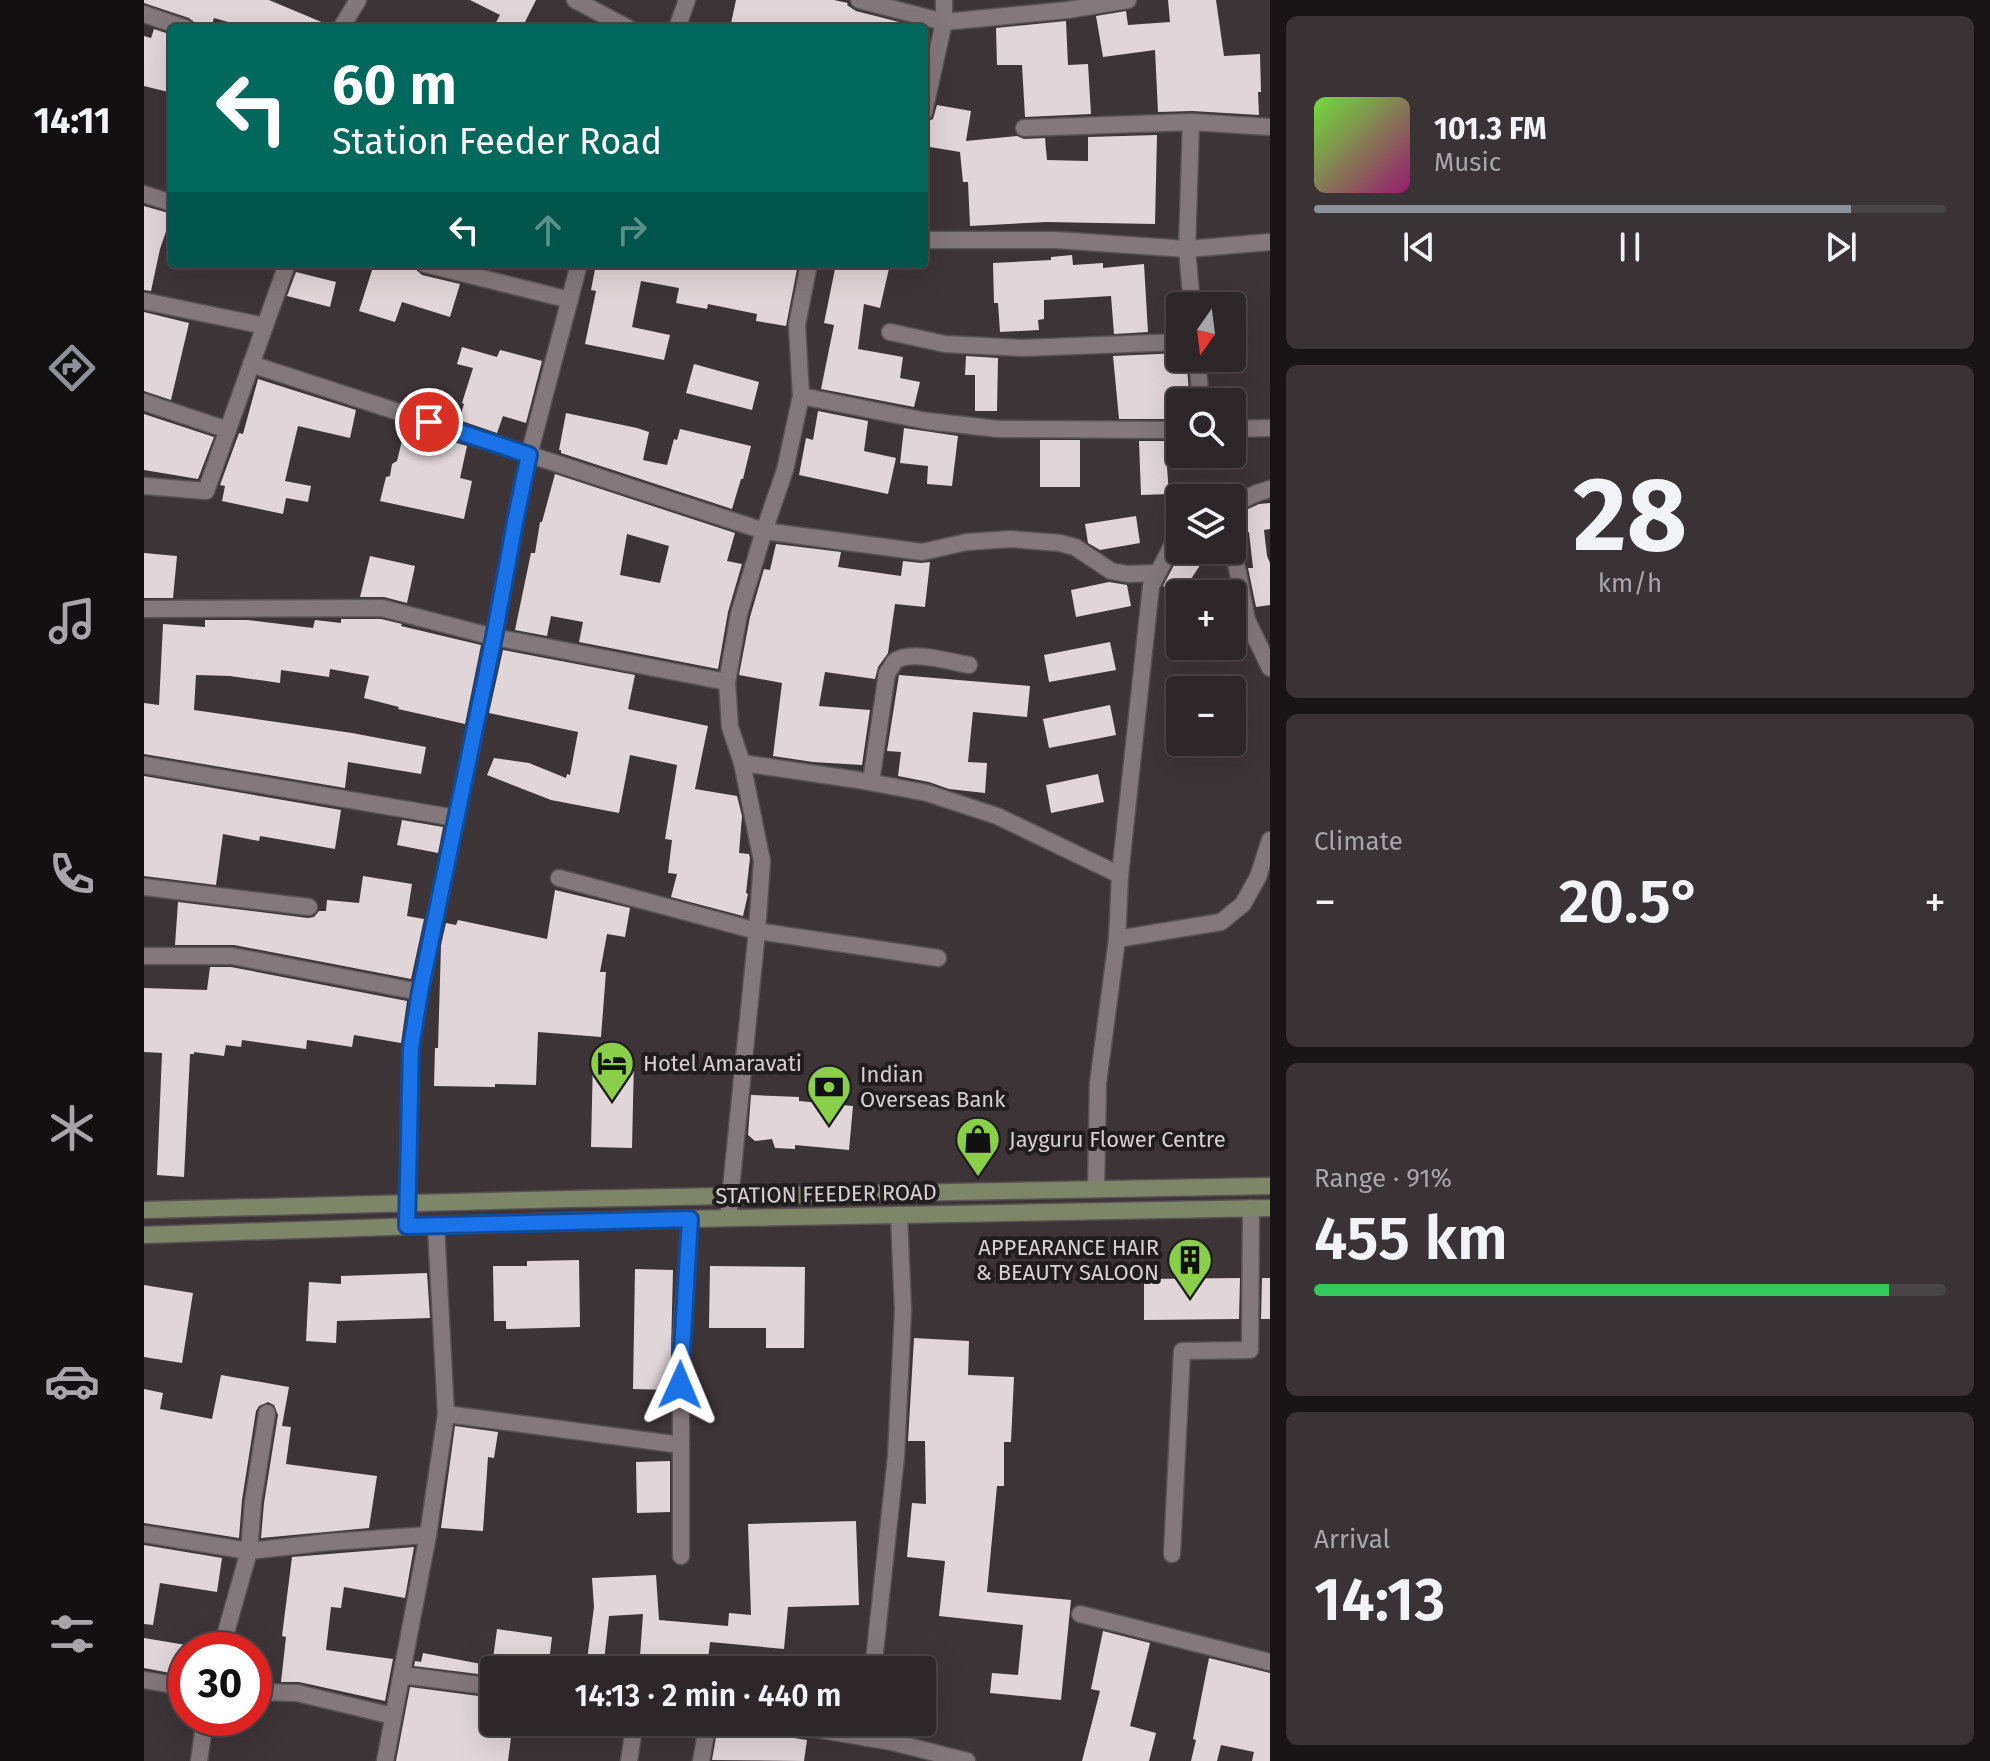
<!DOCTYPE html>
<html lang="en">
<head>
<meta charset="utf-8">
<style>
  :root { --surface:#2e2729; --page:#3a3335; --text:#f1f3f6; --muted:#a7a5a8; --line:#494446; --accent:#8c9099 }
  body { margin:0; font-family:"Fira Sans",sans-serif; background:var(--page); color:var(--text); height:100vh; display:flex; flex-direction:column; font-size:30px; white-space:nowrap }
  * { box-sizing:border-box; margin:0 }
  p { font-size:26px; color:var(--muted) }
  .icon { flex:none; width:44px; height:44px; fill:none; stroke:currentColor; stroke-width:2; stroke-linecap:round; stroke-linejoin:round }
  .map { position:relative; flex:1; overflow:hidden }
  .sheet { display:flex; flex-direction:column; gap:16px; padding:16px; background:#191517; width:720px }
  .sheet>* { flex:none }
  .hud { position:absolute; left:24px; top:24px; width:760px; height:244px; border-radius:8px; box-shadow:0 8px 32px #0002,0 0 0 2px var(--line); background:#00695c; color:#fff; overflow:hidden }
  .needle { width:52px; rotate:194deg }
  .tools { position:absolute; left:1022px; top:292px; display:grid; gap:16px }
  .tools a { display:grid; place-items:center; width:80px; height:80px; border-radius:8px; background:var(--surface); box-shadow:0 8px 32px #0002,0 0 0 2px var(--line); font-size:40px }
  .speed { position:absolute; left:24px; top:1632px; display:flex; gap:16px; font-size:40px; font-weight:700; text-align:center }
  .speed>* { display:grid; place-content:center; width:104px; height:104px; border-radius:50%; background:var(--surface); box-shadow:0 8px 32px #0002,0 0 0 2px var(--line); line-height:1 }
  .speed .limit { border:12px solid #d22; background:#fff; color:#111 }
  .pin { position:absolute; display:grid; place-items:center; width:68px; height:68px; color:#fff; margin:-34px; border:4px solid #fff; border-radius:50%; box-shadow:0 2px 8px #0007 }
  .me { position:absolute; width:88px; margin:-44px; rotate:1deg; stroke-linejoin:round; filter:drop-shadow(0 0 6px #0008) }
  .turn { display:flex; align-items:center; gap:28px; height:168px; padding:0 32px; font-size:36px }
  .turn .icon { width:104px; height:104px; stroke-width:2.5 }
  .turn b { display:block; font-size:56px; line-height:68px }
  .lanes { display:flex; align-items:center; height:76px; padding:0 32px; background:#0003; justify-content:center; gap:40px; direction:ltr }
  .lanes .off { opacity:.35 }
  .big { font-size:60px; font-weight:600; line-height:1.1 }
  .sheet .tile { flex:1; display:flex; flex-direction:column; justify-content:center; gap:12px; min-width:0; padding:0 28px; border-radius:12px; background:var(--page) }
  .sheet .dial { align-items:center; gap:0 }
  .dial b { font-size:104px; line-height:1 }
  .song { display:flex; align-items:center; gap:24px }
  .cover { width:96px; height:96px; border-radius:12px; background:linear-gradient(135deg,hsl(100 70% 55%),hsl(320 70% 35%)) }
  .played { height:8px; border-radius:4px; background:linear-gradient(90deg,var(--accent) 85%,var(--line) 85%) }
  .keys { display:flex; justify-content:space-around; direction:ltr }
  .heat { display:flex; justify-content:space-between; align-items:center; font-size:44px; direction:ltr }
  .charge { height:12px; border-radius:6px; background:linear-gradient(90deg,#34c759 91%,var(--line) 0) }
  .trip { position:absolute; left:336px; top:1656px; width:456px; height:80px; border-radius:8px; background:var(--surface); box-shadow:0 8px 32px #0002,0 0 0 2px var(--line); font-weight:600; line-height:80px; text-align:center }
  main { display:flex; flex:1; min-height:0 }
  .dock { display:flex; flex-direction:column; width:144px; justify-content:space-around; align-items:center; background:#121010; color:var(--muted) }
  .dock .icon { width:56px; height:56px }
  .dock .on { color:var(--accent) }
  .dock b { font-size:36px; color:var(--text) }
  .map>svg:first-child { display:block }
  .building { fill:#e0d5d8; fill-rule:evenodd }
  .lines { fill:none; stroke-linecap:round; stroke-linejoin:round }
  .street-casing { stroke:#595254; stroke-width:19 }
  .secondary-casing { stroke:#595254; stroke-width:19 }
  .street { stroke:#83787b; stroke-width:16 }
  .secondary { stroke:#7d8669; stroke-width:16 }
  .route-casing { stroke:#114b97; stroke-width:20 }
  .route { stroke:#1a73e8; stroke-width:14 }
  .labels { text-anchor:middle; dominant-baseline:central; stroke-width:8; stroke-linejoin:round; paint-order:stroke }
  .poi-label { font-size:22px; fill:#d5cfd1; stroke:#211d1e; text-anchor:start }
  .street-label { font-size:22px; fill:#d5cfd1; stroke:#211d1e }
</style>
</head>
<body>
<main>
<nav class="dock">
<b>14:11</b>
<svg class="icon on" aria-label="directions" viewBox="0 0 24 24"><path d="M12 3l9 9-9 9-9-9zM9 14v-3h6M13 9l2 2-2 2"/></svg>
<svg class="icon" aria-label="music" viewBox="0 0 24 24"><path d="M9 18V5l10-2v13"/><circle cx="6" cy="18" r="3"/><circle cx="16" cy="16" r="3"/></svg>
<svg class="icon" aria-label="phone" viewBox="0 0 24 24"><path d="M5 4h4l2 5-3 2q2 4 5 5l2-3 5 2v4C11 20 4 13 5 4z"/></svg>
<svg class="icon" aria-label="climate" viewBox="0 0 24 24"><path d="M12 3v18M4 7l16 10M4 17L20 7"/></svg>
<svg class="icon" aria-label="car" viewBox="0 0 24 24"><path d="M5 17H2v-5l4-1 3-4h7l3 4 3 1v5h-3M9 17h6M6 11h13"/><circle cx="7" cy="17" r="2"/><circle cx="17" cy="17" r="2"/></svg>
<svg class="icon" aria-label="filters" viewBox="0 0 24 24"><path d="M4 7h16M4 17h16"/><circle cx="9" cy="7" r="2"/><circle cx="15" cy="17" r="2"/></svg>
</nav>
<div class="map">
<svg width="1126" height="1761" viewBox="0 0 1126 1761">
  <rect width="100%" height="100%" fill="#3d3437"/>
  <g class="building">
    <polygon points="0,0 125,0 187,26 186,28 105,28 70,18 67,27 50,22 45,18 0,3"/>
    <polygon points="326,0 392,0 378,28 349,28 356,15"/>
    <polygon points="592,0 690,0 704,3 703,5 712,11 779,28 586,28"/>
    <polygon points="1024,0 1072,0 1080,56 1116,54 1117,92 1114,92 1115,115 1048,111 1014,112 1011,50 959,57 952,16 982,11 984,25 1026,22"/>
    <polygon points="922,21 924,65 944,64 947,114 881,117 878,65 853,65 852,28"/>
    <polygon points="10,29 28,35 28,93 0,86 0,36 7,38"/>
    <polygon points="793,105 827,111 822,141 873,136 880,139 901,138 903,160 944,161 944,137 1013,135 1011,224 902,222 826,226 824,182 819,182 816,152 780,146 780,123 789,119"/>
    <polygon points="0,206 28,214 16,249 7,291 0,290"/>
    <polygon points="928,255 929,265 959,263 959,268 1000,264 1004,332 970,334 967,296 900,300 900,319 894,320 895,330 856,332 854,303 850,303 849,263 907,260 907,257"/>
    <polygon points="230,264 260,264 269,267 278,275 316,284 306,317 258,302 251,322 215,311"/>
    <polygon points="452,264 654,264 642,326 612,321 613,314 564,304 563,309 532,303 535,288 497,281 488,327 526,335 520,360 441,344 452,291 447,290"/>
    <polygon points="692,264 746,264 736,308 720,304 714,349 759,357 756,378 776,382 770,407 677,389 690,325 680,323"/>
    <polygon points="152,272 192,282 186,307 143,296"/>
    <polygon points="0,312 45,323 27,400 0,391"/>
    <polygon points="318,347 353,357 356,350 398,361 382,423 359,416 353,433 315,420 320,404 318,403 329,368 313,364"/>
    <polygon points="1036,353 1036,358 1042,358 1046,402 1036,402 1036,419 975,419 969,356"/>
    <polygon points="822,356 854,358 853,411 831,411 831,375 821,375"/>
    <polygon points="550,364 615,382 608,410 542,393"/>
    <polygon points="114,379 212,410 206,438 154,426 141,481 167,486 164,502 142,498 139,514 78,501 81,486 76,485 95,433 99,434"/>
    <polygon points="674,411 724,421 720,451 752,458 744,494 655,475 662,438 669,440"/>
    <polygon points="422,413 493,428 505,432 499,460 523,465 530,439 533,440 536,429 607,446 599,479 597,479 588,509 417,453 417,450 415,450"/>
    <polygon points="0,414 70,437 54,479 0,470"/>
    <polygon points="261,428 323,446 316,478 328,481 320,519 236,501 242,477 246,476 248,464 253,461"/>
    <polygon points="760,428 814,436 808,486 783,484 784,466 756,463"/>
    <rect x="896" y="440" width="40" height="47"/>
    <polygon points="995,441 1036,441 1036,466 1023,467 1025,494 997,495"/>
    <path d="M411 474 591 533 583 561 598 564 584 612 574 669 435 642 439 622 407 616 403 636 371 630 387 553H391L396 522H398ZM483 534 525 546 516 583 476 575Z"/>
    <polygon points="1126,503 1126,529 1120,530 1123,556 1126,563 1126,605 1112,607 1104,568 1109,568 1105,532 1095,534 1091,532 1089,516 1115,504"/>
    <polygon points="992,516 996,543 956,550 944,543 941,524"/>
    <polygon points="632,544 697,552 694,567 757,576 759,561 777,563 786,562 781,607 751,604 744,653 734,667 731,679 681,672 675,706 726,710 718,765 669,762 629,756 638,683 595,675 606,617 620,569 626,570"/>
    <polygon points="1038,550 1052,550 1062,556 1036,596 1019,586"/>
    <polygon points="0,553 33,556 29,598 0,598"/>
    <polygon points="226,556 271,566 263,603 240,597 216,597"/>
    <polygon points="965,582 983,585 987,606 932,617 927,590"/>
    <polygon points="197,619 237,619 258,624 257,626 337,645 321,724 254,709 255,707 220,698 225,676 186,669 185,677 137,670 136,683 86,676 52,675 50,710 208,733 282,747 277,774 204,762 201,788 0,754 0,703 15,705 19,624 61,627 61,620 103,620 169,628 171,620 197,623"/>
    <polygon points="966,642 972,670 905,682 900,655"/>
    <polygon points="359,650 491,675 484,709 564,726 551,789 593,796 598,816 595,853 605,854 606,858 602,893 604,894 599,916 527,897 533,874 524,873 528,840 521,839 533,765 486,755 475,813 407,800 343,775 350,758 385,763 422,778 423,774 426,775 434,732 345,713"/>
    <polygon points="755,675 886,686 883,717 829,712 824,762 843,763 841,793 805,789 785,782 754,776 757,752 743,751"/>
    <polygon points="966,705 972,735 905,748 899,719"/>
    <polygon points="954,774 960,802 907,813 902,785"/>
    <polygon points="0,776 197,810 191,849 116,836 115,841 79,834 72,885 0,876"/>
    <polygon points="258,820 299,827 294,853 253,845"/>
    <polygon points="219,876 268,884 263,916 280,919 267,979 90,945 31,945 34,902 164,918 170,917 175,911 182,911 183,900 215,903"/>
    <polygon points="411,890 486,908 481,937 463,934 456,972 462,972 457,1037 394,1032 392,1085 351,1084 351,1087 290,1086 291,1048 294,1048 297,945 302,923 312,925 314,920 403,939"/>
    <polygon points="66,967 87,967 263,1001 257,1043 210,1035 208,1047 163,1040 162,1049 98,1040 97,1047 82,1045 80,1056 50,1052 50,1054 46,1054 40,1177 13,1175 18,1053 0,1052 0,988 63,990"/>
    <polygon points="449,1057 490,1058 488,1148 447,1147"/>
    <polygon points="607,1095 655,1097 655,1101 709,1106 705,1150 651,1145 651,1149 631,1148 628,1139 611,1141 604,1135"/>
    <polygon points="435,1260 436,1327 362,1329 362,1321 350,1321 349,1266 383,1266 383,1261"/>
    <polygon points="566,1266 661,1267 660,1348 622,1348 622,1328 565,1328"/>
    <polygon points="491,1269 529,1270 526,1390 489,1389"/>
    <polygon points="283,1273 286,1318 193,1321 192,1343 162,1341 165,1282 197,1284 197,1276"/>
    <polygon points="1096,1278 1095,1319 1000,1320 1000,1279"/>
    <polygon points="1118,1278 1126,1278 1126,1319 1117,1319"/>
    <polygon points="0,1285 49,1293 38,1363 0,1357"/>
    <polygon points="770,1338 825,1341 824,1375 870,1377 867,1442 860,1442 860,1486 853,1486 843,1592 927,1600 917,1700 846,1693 848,1673 874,1675 879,1625 795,1616 801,1561 763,1557 768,1503 782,1504 781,1441 764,1441"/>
    <polygon points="77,1375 145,1387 138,1426 147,1427 142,1464 233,1476 225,1528 117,1538 120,1503 134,1415 130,1405 124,1402 115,1406 112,1411 98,1500 95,1538 0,1523 0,1389 19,1393 16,1409 68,1419"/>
    <polygon points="311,1426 354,1432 350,1458 344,1457 339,1531 297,1528"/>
    <polygon points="526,1461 526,1512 493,1513 492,1462"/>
    <polygon points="712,1521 715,1605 644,1607 640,1649 566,1642 563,1670 495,1670 499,1614 465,1616 459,1670 350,1670 350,1676 270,1666 271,1661 277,1662 279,1653 348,1666 353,1629 408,1637 406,1654 443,1660 450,1607 448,1578 512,1575 515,1620 584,1626 585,1613 607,1615 604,1524"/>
    <polygon points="0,1545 78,1558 73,1592 16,1583 9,1625 0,1624"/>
    <polygon points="270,1547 261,1598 200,1587 197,1608 187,1607 182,1650 249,1659 241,1701 155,1682 137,1682 142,1637 138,1636 148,1557"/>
    <polygon points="959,1631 1006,1643 986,1726 1012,1733 1005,1761 938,1761 956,1691 947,1689"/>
    <polygon points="0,1638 42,1645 42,1676 0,1668"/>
    <polygon points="1065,1658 1126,1673 1126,1761 1108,1761 1110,1752 1077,1745 1073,1761 1047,1761 1052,1740 1049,1739"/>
    <polygon points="266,1687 350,1698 350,1722 369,1722 364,1761 252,1761"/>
    <polygon points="574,1726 663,1740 660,1761 568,1760"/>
  </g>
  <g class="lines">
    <g class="street-casing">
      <g id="street">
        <polyline points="431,0 484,28"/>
        <polyline points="715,0 800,22 924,10 984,0"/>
        <polyline points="0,14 41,28"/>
        <polyline points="197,28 214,0"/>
        <polyline points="533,28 543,0"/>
        <polyline points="780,112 800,22 800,0"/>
        <polyline points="1047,122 1043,249 1048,306"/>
        <polyline points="880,128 1047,122 1126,127"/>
        <polyline points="0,194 28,203"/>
        <polyline points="780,240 912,240 1043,249 1126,242"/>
        <polyline points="281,264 426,300"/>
        <polyline points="0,301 121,326"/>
        <polyline points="746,332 801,344 879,348 1036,342"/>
        <polyline points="1053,358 1057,402"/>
        <polyline points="107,364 620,531 778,552 823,542 867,539 916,543 931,547 967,571 983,574 1014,573"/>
        <polyline points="657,396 783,421 855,429 1036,430"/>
        <polyline points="0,402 84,430"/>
        <polyline points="1088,429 1126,428"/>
        <polyline points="0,486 62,491 143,264"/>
        <polyline points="1088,505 1113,493 1126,489"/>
        <polyline points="1088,542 1103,620 1126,668"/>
        <polyline points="0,609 238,608 350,637 583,682"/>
        <polyline points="598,763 714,780 783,793 853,816 976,875"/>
        <polyline points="0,765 312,818"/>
        <path d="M727 782 743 673C745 671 749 664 750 662 765 649 807 662 825 665"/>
        <polyline points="415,878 613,931 794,958"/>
        <polyline points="0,887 165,907"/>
        <polyline points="973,939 1077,922 1099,904 1114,877 1126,840"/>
        <polyline points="0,956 88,956 276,992"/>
        <polyline points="952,1189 954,1083 973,939 976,875 1007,586 1030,542 1036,537"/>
        <polyline points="584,1218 613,931 618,861 598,763 586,727 583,682 595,614 620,531 641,470 657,396 653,325 665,264"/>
        <polyline points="263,1226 267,1047 276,992 350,637 372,517 385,455 435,264"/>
        <polyline points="302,1414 537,1445"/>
        <polyline points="0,1534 105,1551 185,1542 284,1535"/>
        <polyline points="1028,1554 1038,1351 1106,1350 1107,1208"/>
        <polyline points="537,1556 537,1342 546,1219"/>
        <polyline points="936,1614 1126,1662"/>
        <polyline points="77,1650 105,1551 109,1502 123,1413"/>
        <polyline points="729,1670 752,1457 759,1310 755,1215"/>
        <polyline points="258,1675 350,1687"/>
        <polyline points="0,1680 42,1687"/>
        <polyline points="110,1692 153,1693 249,1716"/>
        <polyline points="630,1722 748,1742 823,1761"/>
        <polyline points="722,1738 724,1722"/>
        <polyline points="55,1761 61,1718"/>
        <polyline points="241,1761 284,1535 302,1414 292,1227"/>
        <polyline points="485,1761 491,1722"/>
        <polyline points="557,1761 564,1722"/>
      </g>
    </g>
    <g class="secondary-casing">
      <g id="secondary">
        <polyline points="0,1210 424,1199 1126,1186"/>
        <polyline points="0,1235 427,1221 1126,1208"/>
      </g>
    </g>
    <use href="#street" class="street"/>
    <use href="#secondary" class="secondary"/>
  </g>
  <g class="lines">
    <g class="route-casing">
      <polyline id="route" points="285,422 385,455 372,517 350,637 276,992 267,1047 263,1226 546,1219 536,1385"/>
    </g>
    <use href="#route" class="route"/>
  </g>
  <defs>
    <g id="hotel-pin" transform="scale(2.3)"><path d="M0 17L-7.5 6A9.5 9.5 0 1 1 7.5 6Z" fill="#89cf49" stroke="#211d1e"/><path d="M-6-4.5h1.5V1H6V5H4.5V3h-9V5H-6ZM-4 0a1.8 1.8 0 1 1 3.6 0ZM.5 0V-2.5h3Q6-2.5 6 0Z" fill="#111"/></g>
    <g id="bank-pin" transform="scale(2.3)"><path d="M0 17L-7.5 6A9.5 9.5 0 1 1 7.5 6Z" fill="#89cf49" stroke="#211d1e"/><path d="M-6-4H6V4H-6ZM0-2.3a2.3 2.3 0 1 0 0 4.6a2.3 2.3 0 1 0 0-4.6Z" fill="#111"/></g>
    <g id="shop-pin" transform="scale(2.3)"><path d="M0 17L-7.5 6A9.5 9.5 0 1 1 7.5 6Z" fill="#89cf49" stroke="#211d1e"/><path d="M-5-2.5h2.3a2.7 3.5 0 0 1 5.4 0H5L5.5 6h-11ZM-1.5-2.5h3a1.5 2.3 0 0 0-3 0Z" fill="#111"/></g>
    <g id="building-pin" transform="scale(2.3)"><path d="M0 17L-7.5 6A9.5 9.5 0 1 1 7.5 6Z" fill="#89cf49" stroke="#211d1e"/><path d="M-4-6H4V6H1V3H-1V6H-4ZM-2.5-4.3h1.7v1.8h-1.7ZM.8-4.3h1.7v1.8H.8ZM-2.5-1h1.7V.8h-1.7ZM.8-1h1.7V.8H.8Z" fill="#111"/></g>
  </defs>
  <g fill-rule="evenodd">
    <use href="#hotel-pin" x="468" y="1063"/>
    <use href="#bank-pin" x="685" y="1087"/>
    <use href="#shop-pin" x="834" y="1139"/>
    <use href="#building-pin" x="1046" y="1260"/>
  </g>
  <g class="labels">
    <g class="poi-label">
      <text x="499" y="1063">Hotel Amaravati</text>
      <text x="716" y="1074">Indian<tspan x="716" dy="25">Overseas Bank</tspan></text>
      <text x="865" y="1139">Jayguru Flower Centre</text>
      <text x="1015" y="1247" text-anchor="end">APPEARANCE HAIR<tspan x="1015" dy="25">&amp; BEAUTY SALOON</tspan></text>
    </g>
    <g class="street-label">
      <text transform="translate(682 1194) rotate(-1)">STATION FEEDER ROAD</text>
    </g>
  </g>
</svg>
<div class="tools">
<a><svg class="needle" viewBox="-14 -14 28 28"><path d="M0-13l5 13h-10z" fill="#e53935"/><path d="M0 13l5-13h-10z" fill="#a7a5a8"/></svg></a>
<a><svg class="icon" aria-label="search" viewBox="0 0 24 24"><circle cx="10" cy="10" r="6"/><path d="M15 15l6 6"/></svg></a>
<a><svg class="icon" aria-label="layers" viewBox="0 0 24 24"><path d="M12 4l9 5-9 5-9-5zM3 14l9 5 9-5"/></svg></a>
<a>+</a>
<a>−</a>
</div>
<div class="speed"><div class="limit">30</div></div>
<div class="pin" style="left:285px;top:422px;background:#d93025"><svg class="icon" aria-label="arrive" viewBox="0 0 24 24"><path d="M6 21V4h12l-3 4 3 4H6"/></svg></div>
<svg class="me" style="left:536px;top:1385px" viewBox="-20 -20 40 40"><path d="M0-17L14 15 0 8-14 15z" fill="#1a73e8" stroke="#fff" stroke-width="4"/></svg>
<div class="trip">14:13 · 2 min · 440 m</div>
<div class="hud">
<div class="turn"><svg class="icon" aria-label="left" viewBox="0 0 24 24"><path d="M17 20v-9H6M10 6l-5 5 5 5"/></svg><div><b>60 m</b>Station Feeder Road</div></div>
<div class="lanes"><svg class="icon" aria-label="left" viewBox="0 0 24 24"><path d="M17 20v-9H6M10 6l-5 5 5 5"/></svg><svg class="icon off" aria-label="ahead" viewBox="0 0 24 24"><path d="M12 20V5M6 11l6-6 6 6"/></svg><svg class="icon off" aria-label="right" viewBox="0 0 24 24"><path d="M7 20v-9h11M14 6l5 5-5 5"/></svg></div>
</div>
</div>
<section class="sheet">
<div class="tile">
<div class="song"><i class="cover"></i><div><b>101.3 FM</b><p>Music</p></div></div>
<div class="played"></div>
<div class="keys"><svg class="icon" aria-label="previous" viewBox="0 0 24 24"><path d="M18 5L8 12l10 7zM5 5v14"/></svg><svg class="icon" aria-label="pause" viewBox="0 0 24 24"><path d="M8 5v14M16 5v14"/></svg><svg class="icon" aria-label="next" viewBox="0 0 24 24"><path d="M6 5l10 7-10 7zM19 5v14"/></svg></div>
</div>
<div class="tile dial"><b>28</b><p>km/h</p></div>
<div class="tile"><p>Climate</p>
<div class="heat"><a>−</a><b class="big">20.5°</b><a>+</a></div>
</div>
<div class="tile"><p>Range · 91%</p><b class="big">455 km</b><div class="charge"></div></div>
<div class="tile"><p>Arrival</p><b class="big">14:13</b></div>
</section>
</main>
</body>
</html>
